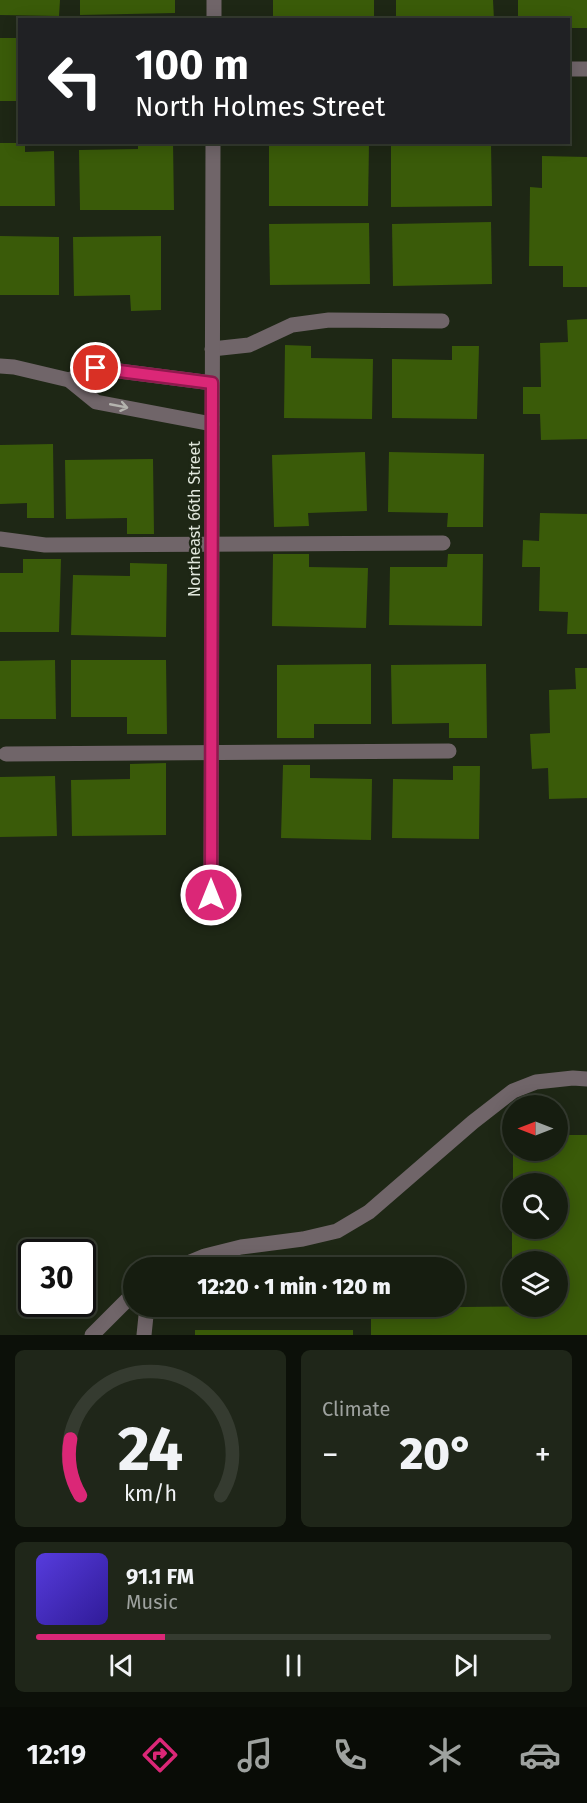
<!DOCTYPE html>
<html lang="en">
<head>
<meta charset="utf-8">
<style>
  :root { --surface:#161d10; --page:#1f2619; --text:#f1f3f6; --muted:#9ea29f; --line:#353b30; --accent:#db2777 }
  body { margin:0; font-family:"Fira Sans",sans-serif; background:var(--page); color:var(--text); height:100vh; display:flex; flex-direction:column; font-size:22px; white-space:nowrap }
  * { box-sizing:border-box; margin:0 }
  p { font-size:20px; color:var(--muted) }
  .icon { flex:none; width:33px; height:33px; fill:none; stroke:currentColor; stroke-width:2; stroke-linecap:round; stroke-linejoin:round }
  .map { position:relative; height:1335px; overflow:hidden }
  .panel { display:flex; flex-direction:column; gap:15px; padding:15px; background:#0c1009; flex:1 }
  .panel>* { flex:none }
  .top-card { position:absolute; left:18px; top:18px; width:552px; height:126px; border-radius:0px; box-shadow:0 3px 15px #0003,0 0 0 2px var(--line); background:#202124; color:#fff; overflow:hidden }
  .needle { width:39px; rotate:270deg }
  .buttons { position:absolute; left:502px; top:1095px; display:grid; gap:12px }
  .buttons a { display:grid; place-items:center; width:66px; height:66px; border-radius:50%; background:var(--surface); box-shadow:0 3px 15px #0003,0 0 0 2px var(--line); font-size:30px }
  .speed { position:absolute; left:18px; top:1239px; display:flex; gap:12px; font-size:30px; font-weight:700; text-align:center }
  .speed>* { display:grid; place-content:center; width:78px; height:78px; border-radius:50%; background:var(--surface); box-shadow:0 3px 15px #0003,0 0 0 2px var(--line); line-height:1 }
  .speed .limit { border:3px solid #111; border-radius:9px; background:#fff; color:#111 }
  .pin { position:absolute; display:grid; place-items:center; width:51px; height:51px; color:#fff; margin:-26px; border:3px solid #fff; border-radius:50%; box-shadow:0 2px 6px #0007 }
  .me { position:absolute; width:66px; margin:-33px; rotate:0deg; stroke-linejoin:round; filter:drop-shadow(0 0 4px #0008) }
  .turn { display:flex; align-items:center; gap:21px; height:126px; padding:0 18px; font-size:27px }
  .turn .icon { width:78px; height:78px; stroke-width:2.5 }
  .turn b { display:block; font-size:42px; line-height:51px }
  .big { font-size:45px; font-weight:800; line-height:1.1 }
  .panel .tile { flex:1; display:flex; flex-direction:column; justify-content:center; gap:9px; min-width:0; padding:0 21px; border-radius:9px; background:var(--page) }
  .panel .dial { align-items:center; gap:0 }
  .dial svg { height:156px; overflow:visible; fill:none; stroke:var(--line); stroke-width:7; stroke-linecap:round; text-anchor:middle }
  .dial text { fill:var(--text); stroke:none }
  .song { display:flex; align-items:center; gap:18px }
  .cover { width:72px; height:72px; border-radius:9px; background:linear-gradient(135deg,hsl(250 70% 55%),hsl(250 70% 35%)) }
  .played { height:6px; border-radius:3px; background:linear-gradient(90deg,var(--accent) 25%,var(--line) 25%) }
  .keys { display:flex; justify-content:space-around; direction:ltr }
  .heat { display:flex; justify-content:space-between; align-items:center; font-size:33px; direction:ltr }
  .panel .tiles { flex:1; display:grid; gap:15px; grid-template-columns:1fr 1fr }
  .tile:last-child { grid-column:span 2 }
  .trip { position:absolute; left:123px; top:1257px; width:342px; height:60px; border-radius:30px; background:var(--surface); box-shadow:0 3px 15px #0003,0 0 0 2px var(--line); font-weight:800; line-height:60px; text-align:center }
  .tab-bar { display:flex; height:96px; justify-content:space-around; align-items:center; background:#090c06; color:var(--muted) }
  .tab-bar .icon { width:42px; height:42px }
  .tab-bar .active { color:var(--accent) }
  .tab-bar b { font-size:27px; color:var(--text) }
  .map>svg:first-child { display:block }
  .building { fill:#3a5b09 }
  .lines { fill:none; stroke-linecap:round; stroke-linejoin:round }
  .service { stroke:#706569; stroke-width:15 }
  .minor { stroke:#706569; stroke-width:15 }
  .oneway { stroke:#b4b3ae }
  .route-casing { stroke:#8e194d; stroke-width:15 }
  .route { stroke:#db2777; stroke-width:10 }
  .labels { text-anchor:middle; dominant-baseline:central; stroke-width:4.5; stroke-linejoin:round; paint-order:stroke }
  .street-label { font-size:16px; fill:#e1e7dc; stroke:#1e2715 }
</style>
</head>
<body>
<div class="map">
<svg width="587" height="1335" viewBox="0 0 587 1335">
  <rect width="100%" height="100%" fill="#1e2715"/>
  <g class="building">
    <polygon points="0,0 60,0 59,16 0,15"/>
    <polygon points="80,0 175,0 175,13 80,15"/>
    <rect x="273" y="0" width="101" height="20"/>
    <polygon points="396,0 493,0 494,20 396,20"/>
    <polygon points="518,0 587,0 587,28 568,28 568,20 518,20"/>
    <rect x="0" y="38" width="20" height="63"/>
    <polygon points="138,142 173,142 174,210 80,210 79,150 138,149"/>
    <polygon points="0,143 25,143 25,152 54,151 55,206 0,206"/>
    <polygon points="269,144 369,144 368,206 269,206"/>
    <polygon points="491,144 492,206 391,207 391,145"/>
    <polygon points="542,156 587,157 587,287 563,287 563,266 529,266 530,187 542,188"/>
    <polygon points="491,222 492,284 393,286 392,224"/>
    <polygon points="369,223 370,284 270,285 269,224"/>
    <polygon points="0,236 59,237 59,295 0,295"/>
    <polygon points="161,236 161,310 131,311 130,295 74,296 73,237"/>
    <polygon points="587,319 587,439 541,440 540,414 523,414 523,387 541,387 540,343 568,342 567,320"/>
    <polygon points="285,345 311,346 311,358 373,359 372,419 284,418"/>
    <polygon points="452,346 479,346 477,419 392,418 392,359 452,360"/>
    <polygon points="53,444 54,518 27,518 27,503 0,504 0,445"/>
    <polygon points="365,452 367,511 308,513 309,526 274,527 272,455"/>
    <polygon points="389,452 484,454 483,527 447,527 448,513 388,512"/>
    <polygon points="153,459 154,534 127,534 127,518 66,519 65,460"/>
    <polygon points="540,513 587,514 587,634 567,634 568,612 539,611 540,567 522,567 523,540 539,541"/>
    <polygon points="273,554 309,554 309,567 368,568 366,628 272,626"/>
    <polygon points="448,554 483,554 482,626 389,625 390,567 447,567"/>
    <polygon points="23,559 61,559 59,632 0,632 0,573 23,573"/>
    <polygon points="130,563 167,564 166,637 71,635 73,575 130,576"/>
    <polygon points="55,660 56,719 0,719 0,661"/>
    <polygon points="71,660 166,660 167,734 127,734 127,717 71,717"/>
    <polygon points="371,664 371,724 314,724 314,738 277,738 277,665"/>
    <polygon points="486,664 487,738 449,738 449,723 392,724 391,665"/>
    <polygon points="575,668 587,668 587,798 549,799 548,768 532,769 530,734 550,733 549,690 576,689"/>
    <polygon points="166,763 166,835 72,836 71,780 130,779 130,764"/>
    <polygon points="283,765 310,765 310,778 372,779 371,840 281,838"/>
    <polygon points="453,766 480,766 479,839 392,838 393,779 453,780"/>
    <polygon points="55,776 57,836 0,837 0,777"/>
    <polygon points="558,1135 587,1135 587,1335 371,1335 371,1308 558,1306 558,1262 512,1262 512,1228 558,1228 558,1184 513,1184 513,1150 558,1150"/>
    <rect x="195" y="1330" width="158" height="5"/>
  </g>
  <g class="lines">
    <g class="service">
      <polyline points="212,349 249,345 292,325 329,320 442,321"/>
      <polyline points="0,539 45,545 443,543"/>
      <polyline points="6,754 449,751"/>
      <polyline points="176,1268 205,1256 241,1247 303,1239 337,1231 369,1212 473,1122 513,1091 536,1082 573,1078 587,1079"/>
      <polyline points="92,1335 134,1293"/>
      <polyline points="144,1335 147,1306"/>
    </g>
    <g class="minor">
      <polyline points="214,20 214,0"/>
      <polyline points="568,69 587,69"/>
      <polyline points="0,366 14,367 69,380 96,402 212,424"/>
      <polyline points="69,380 96,368 212,383"/>
      <polyline points="211,895 213,142"/>
    </g>
  </g>
  <defs><path id="oneway-shaft" d="M-6 0H5M1.5-3L5.5 0L1.5 3" fill="none" stroke-width="1.6" stroke-linecap="round" stroke-linejoin="round" transform="scale(1.5)"/></defs>
  <use class="oneway" href="#oneway-shaft" transform="translate(119 406) rotate(11)"/>
  <g class="lines">
    <g class="route-casing">
      <polyline id="route" points="96,368 212,383 211,895"/>
    </g>
    <use href="#route" class="route"/>
  </g>
  <g class="labels">
    <g class="street-label">
      <text transform="translate(194 519) rotate(-90)">Northeast 66th Street</text>
    </g>
  </g>
</svg>
<div class="buttons">
<a><svg class="needle" viewBox="-14 -14 28 28"><path d="M0-13l5 13h-10z" fill="#e53935"/><path d="M0 13l5-13h-10z" fill="#9ea29f"/></svg></a>
<a><svg class="icon" aria-label="search" viewBox="0 0 24 24"><circle cx="10" cy="10" r="6"/><path d="M15 15l6 6"/></svg></a>
<a><svg class="icon" aria-label="layers" viewBox="0 0 24 24"><path d="M12 4l9 5-9 5-9-5zM3 14l9 5 9-5"/></svg></a>
</div>
<div class="speed"><div class="limit">30</div></div>
<div class="pin" style="left:96px;top:368px;background:#d93025"><svg class="icon" aria-label="arrive" viewBox="0 0 24 24"><path d="M6 21V4h12l-3 4 3 4H6"/></svg></div>
<svg class="me" style="left:211px;top:895px" viewBox="-20 -20 40 40"><circle r="17" fill="#db2777" stroke="#fff" stroke-width="3"/><path d="M0-11L8 9 0 5-8 9z" fill="#fff"/></svg>
<div class="trip">12:20 · 1 min · 120 m</div>
<div class="top-card">
<div class="turn"><svg class="icon" aria-label="left" viewBox="0 0 24 24"><path d="M17 20v-9H6M10 6l-5 5 5 5"/></svg><div><b>100 m</b>North Holmes Street</div></div>
</div>
</div>
<section class="panel">
<div class="tiles">
<div class="tile dial"><svg viewBox="0 0 100 80">
<path d="M14 69A42 42 0 1 1 86 69"/>
<path d="M14 69A42 42 0 0 1 9 40" stroke="#db2777"/>
<text x="50" y="56" font-size="32" font-weight="700">24</text>
<text x="50" y="72" font-size="11">km/h</text>
</svg></div>
<div class="tile"><p>Climate</p>
<div class="heat"><a>−</a><b class="big">20°</b><a>+</a></div>
</div>
<div class="tile">
<div class="song"><i class="cover"></i><div><b>91.1 FM</b><p>Music</p></div></div>
<div class="played"></div>
<div class="keys"><svg class="icon" aria-label="previous" viewBox="0 0 24 24"><path d="M18 5L8 12l10 7zM5 5v14"/></svg><svg class="icon" aria-label="pause" viewBox="0 0 24 24"><path d="M8 5v14M16 5v14"/></svg><svg class="icon" aria-label="next" viewBox="0 0 24 24"><path d="M6 5l10 7-10 7zM19 5v14"/></svg></div>
</div>
</div>
</section>
<nav class="tab-bar">
<b>12:19</b>
<svg class="icon active" aria-label="directions" viewBox="0 0 24 24"><path d="M12 3l9 9-9 9-9-9zM9 14v-3h6M13 9l2 2-2 2"/></svg>
<svg class="icon" aria-label="music" viewBox="0 0 24 24"><path d="M9 18V5l10-2v13"/><circle cx="6" cy="18" r="3"/><circle cx="16" cy="16" r="3"/></svg>
<svg class="icon" aria-label="phone" viewBox="0 0 24 24"><path d="M5 4h4l2 5-3 2q2 4 5 5l2-3 5 2v4C11 20 4 13 5 4z"/></svg>
<svg class="icon" aria-label="climate" viewBox="0 0 24 24"><path d="M12 3v18M4 7l16 10M4 17L20 7"/></svg>
<svg class="icon" aria-label="car" viewBox="0 0 24 24"><path d="M5 17H2v-5l4-1 3-4h7l3 4 3 1v5h-3M9 17h6M6 11h13"/><circle cx="7" cy="17" r="2"/><circle cx="17" cy="17" r="2"/></svg>
</nav>
</body>
</html>
